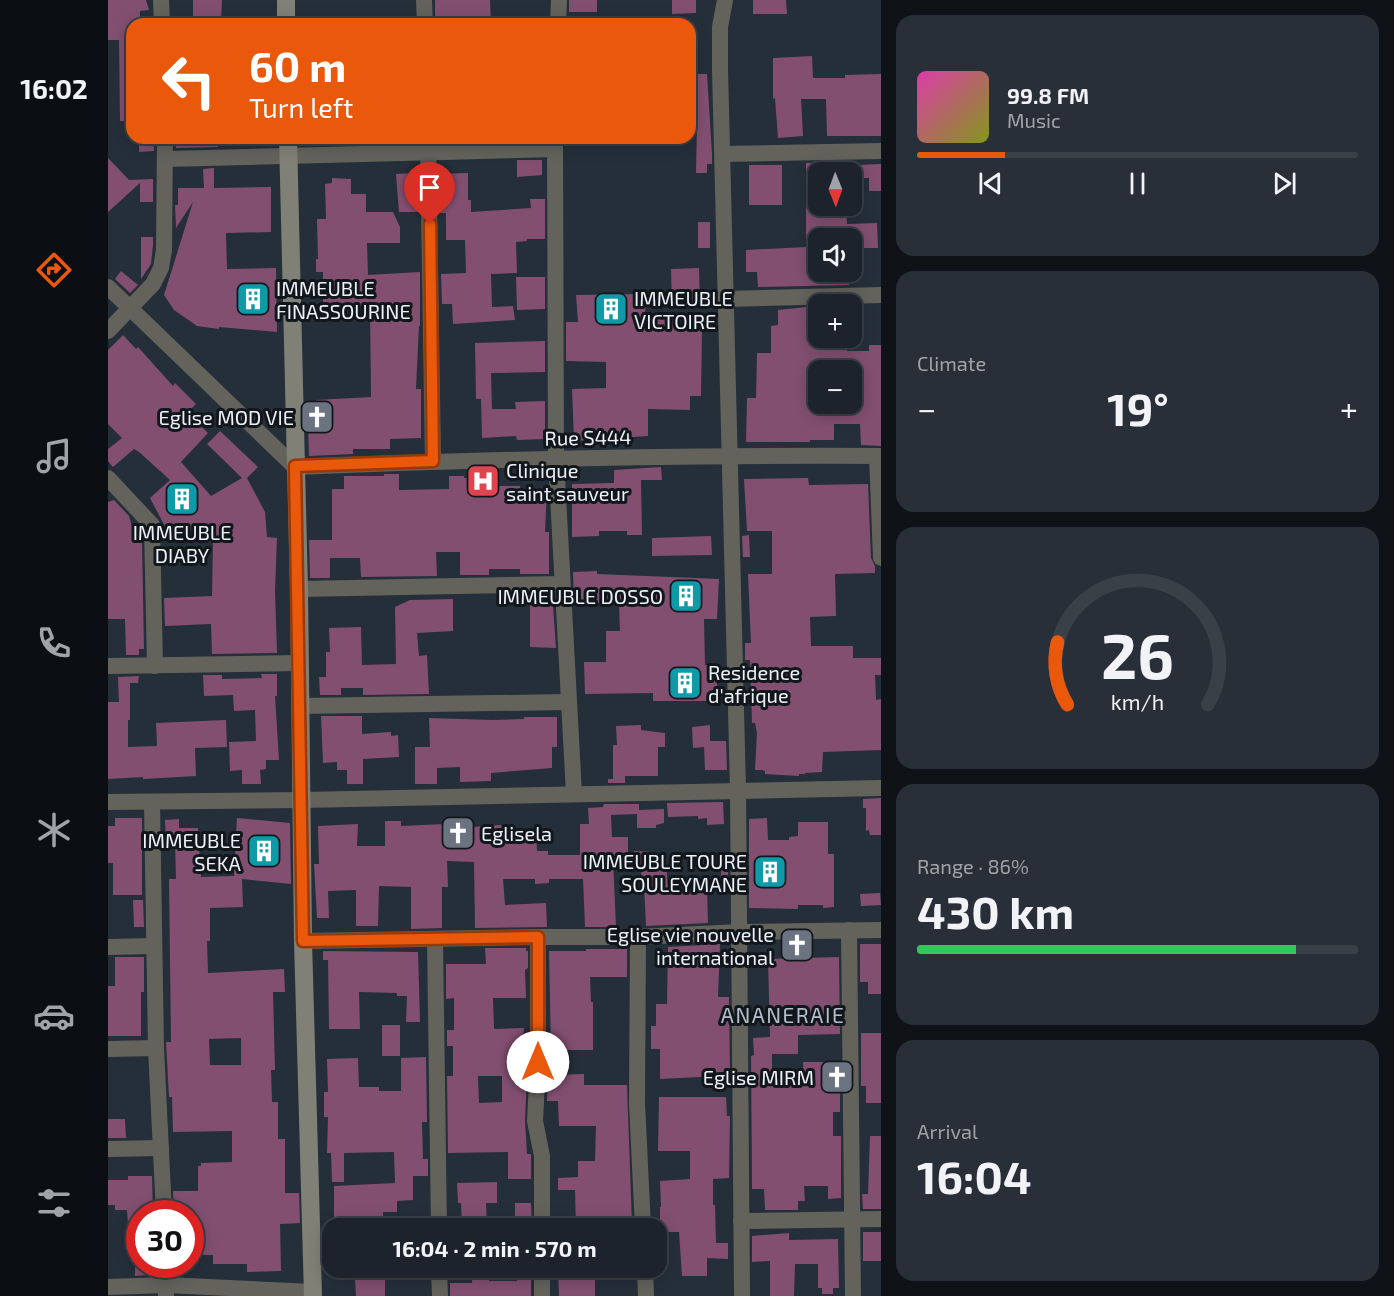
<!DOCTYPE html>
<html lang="en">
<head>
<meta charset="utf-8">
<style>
  :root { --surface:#1c232c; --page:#292f38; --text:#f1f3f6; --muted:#a0a4a9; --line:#3a4048; --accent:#ea580c }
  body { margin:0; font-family:"Exo 2",sans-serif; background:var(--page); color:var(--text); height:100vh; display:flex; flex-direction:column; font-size:22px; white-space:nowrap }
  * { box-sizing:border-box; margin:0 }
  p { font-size:20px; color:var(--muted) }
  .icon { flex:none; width:33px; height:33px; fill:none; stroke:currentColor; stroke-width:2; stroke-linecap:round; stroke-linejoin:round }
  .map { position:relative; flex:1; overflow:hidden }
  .drawer { display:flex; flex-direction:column; gap:15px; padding:15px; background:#0f1318; width:513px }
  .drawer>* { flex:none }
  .banner { position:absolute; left:18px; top:18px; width:570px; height:126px; border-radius:18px; box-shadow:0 3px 15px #0003,0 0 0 2px var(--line); background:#ea580c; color:#fff; overflow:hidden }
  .needle { width:39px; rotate:179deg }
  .tools { position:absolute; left:700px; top:162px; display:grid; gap:12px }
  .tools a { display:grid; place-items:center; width:54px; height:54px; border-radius:12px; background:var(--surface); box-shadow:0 3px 15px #0003,0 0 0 2px var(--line); font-size:30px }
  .speed { position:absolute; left:18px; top:1200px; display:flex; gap:12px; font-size:30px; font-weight:700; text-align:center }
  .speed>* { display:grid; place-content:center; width:78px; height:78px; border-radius:50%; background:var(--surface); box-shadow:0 3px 15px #0003,0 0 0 2px var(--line); line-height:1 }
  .speed .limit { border:9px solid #d22; background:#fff; color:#111 }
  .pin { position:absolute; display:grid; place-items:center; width:51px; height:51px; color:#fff; margin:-62px -26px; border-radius:50% 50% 50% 0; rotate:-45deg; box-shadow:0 0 6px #0007 }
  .pin .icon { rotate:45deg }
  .me { position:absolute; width:66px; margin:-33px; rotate:0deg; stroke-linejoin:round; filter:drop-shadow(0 0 4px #0008) }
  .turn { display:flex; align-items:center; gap:21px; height:126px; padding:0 24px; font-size:27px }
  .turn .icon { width:78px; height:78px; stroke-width:2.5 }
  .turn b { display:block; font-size:42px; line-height:51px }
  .big { font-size:45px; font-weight:700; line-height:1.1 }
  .drawer .card { flex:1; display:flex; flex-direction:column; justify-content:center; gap:9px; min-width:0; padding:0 21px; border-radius:18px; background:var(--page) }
  .drawer .dial { align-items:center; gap:0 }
  .dial svg { height:156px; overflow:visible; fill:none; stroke:var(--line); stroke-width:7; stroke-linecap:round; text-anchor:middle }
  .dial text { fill:var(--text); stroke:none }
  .song { display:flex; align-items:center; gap:18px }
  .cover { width:72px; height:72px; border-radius:9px; background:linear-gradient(135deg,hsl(320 70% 55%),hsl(70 70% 35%)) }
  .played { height:6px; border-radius:3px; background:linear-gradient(90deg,var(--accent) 20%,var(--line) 20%) }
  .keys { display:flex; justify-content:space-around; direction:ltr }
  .heat { display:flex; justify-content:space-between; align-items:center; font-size:33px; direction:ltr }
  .charge { height:9px; border-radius:4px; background:linear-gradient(90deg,#34c759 86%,var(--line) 0) }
  .trip { position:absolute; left:214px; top:1218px; width:345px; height:60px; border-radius:18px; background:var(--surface); box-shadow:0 3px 15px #0003,0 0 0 2px var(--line); font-weight:700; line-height:60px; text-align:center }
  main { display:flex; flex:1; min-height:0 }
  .tabs { display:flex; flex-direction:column; width:108px; justify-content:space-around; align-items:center; background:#0b0e12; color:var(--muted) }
  .tabs .icon { width:42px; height:42px }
  .tabs .on { color:var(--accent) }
  .tabs b { font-size:27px; color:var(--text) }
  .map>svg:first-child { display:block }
  .building { fill:#824f70; fill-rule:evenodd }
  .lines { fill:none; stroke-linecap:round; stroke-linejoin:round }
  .street { stroke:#63635c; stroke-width:16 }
  .secondary { stroke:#808076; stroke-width:18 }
  .route-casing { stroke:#983908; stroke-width:15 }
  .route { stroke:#ea580c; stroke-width:10 }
  .labels { text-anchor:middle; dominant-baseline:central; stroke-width:6; stroke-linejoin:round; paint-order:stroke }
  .poi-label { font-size:20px; fill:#ebf1f9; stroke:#12171c; text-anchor:end }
  .street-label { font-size:20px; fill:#ebf1f9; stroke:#12171c }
  .neighbourhood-label { font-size:21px; letter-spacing:1.5px; fill:#b3bfcd; stroke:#12171c }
</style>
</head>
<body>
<main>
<nav class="tabs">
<b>16:02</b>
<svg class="icon on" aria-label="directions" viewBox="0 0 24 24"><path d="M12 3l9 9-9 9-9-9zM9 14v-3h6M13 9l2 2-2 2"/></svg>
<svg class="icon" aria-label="music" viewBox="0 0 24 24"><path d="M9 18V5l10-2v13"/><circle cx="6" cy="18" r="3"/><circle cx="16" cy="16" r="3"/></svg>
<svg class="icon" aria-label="phone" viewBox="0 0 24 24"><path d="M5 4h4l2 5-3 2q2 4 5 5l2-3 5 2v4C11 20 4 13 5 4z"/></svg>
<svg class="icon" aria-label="climate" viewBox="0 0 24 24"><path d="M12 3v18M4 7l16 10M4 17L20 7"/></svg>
<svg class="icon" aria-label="car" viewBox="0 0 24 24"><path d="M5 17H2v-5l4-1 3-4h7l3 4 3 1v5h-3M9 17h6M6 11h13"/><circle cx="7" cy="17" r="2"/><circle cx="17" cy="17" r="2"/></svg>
<svg class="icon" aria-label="filters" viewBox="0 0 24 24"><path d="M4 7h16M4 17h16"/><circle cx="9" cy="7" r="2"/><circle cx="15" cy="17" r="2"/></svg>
</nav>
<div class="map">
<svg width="773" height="1296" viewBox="0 0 773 1296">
  <rect width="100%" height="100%" fill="#252f3a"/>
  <g class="building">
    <polygon points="0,0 38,0 41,10 32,11 32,24 24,24 24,121 12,121 11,40 0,40"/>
    <polygon points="85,0 114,0 113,24 85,24"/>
    <polygon points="327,0 382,0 383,24 327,24"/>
    <rect x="461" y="0" width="28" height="12"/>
    <polygon points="564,0 588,0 588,13 564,14"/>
    <polygon points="645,0 678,0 679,14 645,14"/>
    <polygon points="704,56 705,78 737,78 737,75 773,74 773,136 719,136 718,99 693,99 695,136 670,138 667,98 665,99 665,58"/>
    <polygon points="590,74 599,74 604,154 604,164 599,164 599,173 588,173"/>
    <polygon points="31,138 45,138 46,151 31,152"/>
    <polygon points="68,138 109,138 110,147 68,148"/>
    <polygon points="198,138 233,138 233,144 198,145"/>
    <polygon points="0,158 21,180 45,179 45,202 32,202 32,183 0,212"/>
    <polygon points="409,160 434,160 434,175 409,177"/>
    <polygon points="750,162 750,165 773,164 773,191 761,191 761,178 744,178 744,172 711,172 711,206 738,206 739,224 769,223 770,248 744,248 744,238 740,238 740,236 711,237 711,272 741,272 741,285 650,287 649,272 638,272 638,250 698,247 698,163"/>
    <rect x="641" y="165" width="33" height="40"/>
    <polygon points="106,168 106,188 163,187 163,232 118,233 119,269 168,268 169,332 111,327 111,329 89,326 66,310 56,295 85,202 68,228 67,205 70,205 70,188 96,188 95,169"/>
    <polygon points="310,173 311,212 291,212 288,174"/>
    <polygon points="360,173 360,200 363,200 363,212 423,208 422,199 437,199 437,239 419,239 419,241 408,242 409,273 383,274 384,307 405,306 407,320 345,324 344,304 334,304 333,274 358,273 357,240 338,240 338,213 332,213 331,174"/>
    <polygon points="224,178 243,179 243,194 258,194 258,212 285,212 292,227 292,243 259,243 260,275 312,272 312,326 311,326 308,389 313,389 313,438 282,439 282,449 245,449 245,454 201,456 200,424 210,424 208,400 263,397 262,306 215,307 215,272 208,272 208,259 210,259 209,219 218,219 217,184 224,183"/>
    <rect x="590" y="222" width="12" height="26"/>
    <polygon points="33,237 45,237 45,245 43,264 33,279"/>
    <polygon points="591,268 592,307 564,307 563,269"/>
    <polygon points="13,271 30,285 22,293 7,279"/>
    <polygon points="408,277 437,277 437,309 409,310"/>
    <polygon points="538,294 537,314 571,315 568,331 594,330 593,396 582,396 582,410 540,409 540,436 466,441 464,389 498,388 498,362 458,361 458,322 470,322 468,295"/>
    <path d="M699 307V309H711V338H739V351H761V345H773V446L753 445 752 424H726V440H702V442H638L639 398H648L649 353H663V326L670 325V310ZM711 370H744V404H711Z"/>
    <polygon points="15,335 28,349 30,347 65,386 67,383 88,404 79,413 100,433 73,462 103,496 134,478 99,444 112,431 150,467 139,478 157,512 159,537 169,538 167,591 169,653 104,654 103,624 57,626 56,598 104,596 105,542 95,542 96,530 60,532 42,498 62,480 31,452 26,449 5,467 0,461 0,449 14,438 0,424 0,350"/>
    <polygon points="437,341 437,372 383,373 384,409 408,409 407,402 437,401 437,439 409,440 408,436 374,438 373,399 368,399 367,343"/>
    <polygon points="553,467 554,480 533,480 534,535 519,535 519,531 491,531 491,536 464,537 464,484 506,483 506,470"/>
    <polygon points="276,474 291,474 291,490 341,489 341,476 356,476 356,478 387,478 387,486 412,486 412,489 439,488 437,532 441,532 441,574 412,574 412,569 381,569 381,575 352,575 352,552 328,552 329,576 253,577 252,558 222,558 222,578 202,578 201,540 224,540 224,489 236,489 236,476 276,476"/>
    <polygon points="700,478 701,485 760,484 763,558 767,566 767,573 727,574 728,616 702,617 703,646 745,646 745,658 773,658 773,675 767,675 768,700 773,699 773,750 715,752 714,772 697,773 697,774 691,774 691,776 657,774 657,771 654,770 647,770 649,733 647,723 644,723 642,660 637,660 637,643 643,643 640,574 664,574 664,531 639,531 636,479"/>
    <polygon points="6,500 21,516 28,541 34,541 36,649 31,649 31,655 18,655 17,619 0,619 0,502"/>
    <polygon points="641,535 642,557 635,557 634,536"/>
    <polygon points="603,536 604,555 544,556 544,538"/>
    <polygon points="489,571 489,574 611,579 609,619 596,619 597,665 609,665 609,701 545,701 545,693 477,694 476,662 498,662 498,631 512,631 511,603 466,603 465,572"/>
    <polygon points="345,599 345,631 309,633 311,656 319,655 321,694 255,695 255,688 233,688 233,695 212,695 211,677 218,677 218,652 222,652 221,628 253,627 254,665 288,664 287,607 302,600"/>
    <polygon points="422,605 445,606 448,648 422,647"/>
    <polygon points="153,674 169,674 169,696 167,696 171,760 158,760 158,769 152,770 153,784 134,784 134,770 122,771 121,742 148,741 147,710 126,711 125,695 96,696 95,675 114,675 114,679 154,678"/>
    <polygon points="31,676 30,683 22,683 22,720 20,720 20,747 49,746 48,723 118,720 119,747 87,748 88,776 35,779 35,777 0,779 0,702 11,702 10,677"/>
    <polygon points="213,716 254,716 254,734 283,732 283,736 290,735 291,757 255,759 255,784 239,784 239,770 229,770 229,762 215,763"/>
    <polygon points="416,717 449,717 449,747 444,747 444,768 383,773 383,781 352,782 352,767 329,768 329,784 307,784 307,747 322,747 321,718 384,720 416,719"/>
    <polygon points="533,725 533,730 557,733 557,747 550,747 550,776 517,776 517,783 500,783 500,779 505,779 505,745 509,745 508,726"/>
    <polygon points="602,725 602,741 618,741 619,770 597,770 596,747 585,748 584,727"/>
    <polygon points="773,798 773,835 762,835 761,830 758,831 758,808 755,808 755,799"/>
    <polygon points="615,802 616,824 599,825 599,818 590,819 590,816 560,817 559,803"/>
    <polygon points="496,804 531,804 531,810 556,809 556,823 548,825 548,828 529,828 529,814 503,815 504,837 520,837 520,859 505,859 508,927 477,927 475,879 441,879 441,883 427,884 427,879 395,879 397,905 438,903 439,927 367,928 366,862 339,861 340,887 334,887 334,928 303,929 303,887 271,886 270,926 248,926 248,890 220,891 221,918 209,918 206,864 211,864 210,826 250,824 249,846 277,846 277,821 293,821 293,826 337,824 337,829 365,830 365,827 393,825 394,830 428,829 429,851 440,851 440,855 472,855 472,824 481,824 480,808 495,807"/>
    <polygon points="7,818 34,818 34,895 5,895 5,863 0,863 0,826 7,826"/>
    <path d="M129 818 182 823 183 884 134 879 135 907 102 908V941H99L100 973 176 969 177 992H165L167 1070H163L164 1102H170V1139H177V1193H191L192 1223 172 1224 173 1271 139 1272V1264H105V1255H82V1214H66L65 1191H90V1166H93V1163L124 1162V1131L65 1132 64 1097H61L58 1042H63L61 879H68L67 842H58L57 820 71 819V828H90L93 877 126 876ZM133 1038V1065H102L101 1039Z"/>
    <polygon points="659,818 660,840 681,840 681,837 690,836 690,822 720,822 720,854 726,854 726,907 715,908 715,905 690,905 690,909 641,908 641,819"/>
    <polygon points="526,851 544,852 544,859 558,859 560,890 599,889 600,923 538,926 536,885 534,885 533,870 526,870"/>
    <polygon points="620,868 620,893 614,893 613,869"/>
    <polygon points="772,893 773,905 753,906 752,894"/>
    <polygon points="25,900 35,900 36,927 26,927"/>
    <polygon points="612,944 610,997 621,997 622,1073 612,1073 612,1076 552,1079 552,1049 543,1049 543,1026 548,1026 548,1004 559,1004 560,947"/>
    <polygon points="752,944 773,944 773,994 760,994 760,982 752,982"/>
    <path d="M377 948H418V951H420V968L417 970 418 998H385L386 1029 416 1028 414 1054H417L419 1076 417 1121 419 1154H423V1179H400V1152L340 1153 339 1076H345V1046H339V1030H346V998L338 999V964H378ZM370 1076H394V1102L371 1103Z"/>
    <polygon points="478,949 519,949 519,977 482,977 483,1002 485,1002 485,1050 443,1050 441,951 478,951"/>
    <polygon points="215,951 310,952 312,1022 298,1022 299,996 289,996 289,993 251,992 252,1029 221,1029 220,960 215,960"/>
    <polygon points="7,957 36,957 36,992 33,992 33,1036 0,1036 0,986 7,986"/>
    <polygon points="731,957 732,1034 690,1035 690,1054 664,1054 664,1085 696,1085 695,1062 715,1062 715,1068 732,1067 732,1112 725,1112 725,1136 733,1136 733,1198 720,1199 720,1186 696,1186 697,1201 690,1201 690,1210 657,1210 656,1189 644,1189 643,1056 646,1055 645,1038 662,1037 660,959"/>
    <rect x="274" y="1025" width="18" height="31"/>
    <polygon points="753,1033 773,1033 773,1103 758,1103 758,1086 753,1086"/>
    <polygon points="318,1057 319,1122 314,1122 315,1159 320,1159 320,1176 305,1176 305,1200 289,1201 289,1212 275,1212 275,1228 226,1228 226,1186 287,1183 286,1152 236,1153 236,1182 224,1182 223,1153 219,1153 220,1117 216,1117 216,1092 220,1092 219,1059 250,1058 251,1087 271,1087 271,1091 293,1091 293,1058"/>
    <polygon points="476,1074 476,1085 519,1085 524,1224 504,1224 504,1227 468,1228 467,1190 450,1190 450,1178 470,1177 470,1161 487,1161 488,1126 451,1126 450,1101 439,1101 440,1075"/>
    <polygon points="551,1097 618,1097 619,1116 622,1116 621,1178 605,1179 605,1205 607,1205 608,1243 620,1243 620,1259 599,1258 599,1276 574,1276 571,1232 552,1232 552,1207 553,1207 552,1181 582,1179 582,1151 550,1151"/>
    <polygon points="0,1119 17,1119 18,1138 0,1138"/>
    <polygon points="762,1136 773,1136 773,1209 755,1209 754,1194 760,1194"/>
    <polygon points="20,1176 44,1176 45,1214 32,1214 32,1225 20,1225 19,1210 7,1210 7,1205 0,1205 0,1180 20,1180"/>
    <polygon points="389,1182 389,1203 378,1203 379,1228 354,1228 353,1203 350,1203 349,1183"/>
    <polygon points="407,1203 423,1203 424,1228 407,1228"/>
    <rect x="755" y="1232" width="18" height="29"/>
    <polygon points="681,1233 681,1240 730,1239 731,1288 725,1288 725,1294 714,1294 714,1288 710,1288 710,1264 687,1264 686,1296 662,1296 662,1261 644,1262 644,1236"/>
    <polygon points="27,1264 39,1264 39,1275 27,1276"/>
    <polygon points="232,1268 287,1268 288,1279 277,1279 277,1296 248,1296 247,1279 231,1279"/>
    <polygon points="365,1268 381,1268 381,1281 409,1281 408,1268 423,1268 423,1296 342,1296 342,1283 364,1283"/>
    <polygon points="450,1268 487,1268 487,1296 451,1296"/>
  </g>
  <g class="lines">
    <g class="street">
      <polyline points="53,0 54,24"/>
      <polyline points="316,0 317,24"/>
      <polyline points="617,0 612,27 612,69 630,790 634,1296"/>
      <polyline points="450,24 451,0"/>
      <polyline points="320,138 325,461"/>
      <polyline points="447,138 448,459 466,794"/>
      <polyline points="615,154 773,151"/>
      <polyline points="58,159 446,149"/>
      <path d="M0 287 187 467C382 459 578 455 773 456"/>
      <polyline points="617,299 773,295"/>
      <polyline points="0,331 45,284 53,268 56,250 57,138"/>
      <polyline points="769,456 773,558"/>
      <polyline points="0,478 44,525 47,666"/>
      <polyline points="191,589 454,584"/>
      <polyline points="0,666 191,663"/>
      <polyline points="192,706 460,702"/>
      <polyline points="0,802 193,800 773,788"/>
      <polyline points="44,802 48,1048 56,1214"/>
      <polyline points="741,930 745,1296"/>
      <polyline points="430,937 430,1062 427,1121 434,1156 434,1228"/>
      <polyline points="530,937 529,1103 535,1228"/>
      <polyline points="327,939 331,1228"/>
      <polyline points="195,941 430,937 530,937 632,932 773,930"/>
      <polyline points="0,947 46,946"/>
      <polyline points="0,1049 48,1048"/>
      <polyline points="0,1149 53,1148"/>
      <polyline points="633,1221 773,1219"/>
      <polyline points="57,1264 58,1295"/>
      <polyline points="331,1268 332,1296"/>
      <polyline points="434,1268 434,1296"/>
      <polyline points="537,1268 538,1296"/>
      <polyline points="0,1287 58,1285 205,1292"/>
    </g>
    <g class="secondary">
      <polyline points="178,0 178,24"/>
      <polyline points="180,138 191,589 195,941 205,1296"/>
    </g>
  </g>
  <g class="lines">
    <g class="route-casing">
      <polyline id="route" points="322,224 325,461 187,466 195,941 430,937 430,1062"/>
    </g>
    <use href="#route" class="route"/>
  </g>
  <defs>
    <g id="building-square" transform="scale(1.725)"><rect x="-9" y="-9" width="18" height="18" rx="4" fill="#0f9aa8" stroke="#12171c"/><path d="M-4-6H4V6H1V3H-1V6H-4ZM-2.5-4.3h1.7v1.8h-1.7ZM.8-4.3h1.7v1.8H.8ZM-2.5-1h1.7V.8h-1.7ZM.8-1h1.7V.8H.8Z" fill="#fff"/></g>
    <g id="church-square" transform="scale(1.725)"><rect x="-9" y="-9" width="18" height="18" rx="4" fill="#6b7280" stroke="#12171c"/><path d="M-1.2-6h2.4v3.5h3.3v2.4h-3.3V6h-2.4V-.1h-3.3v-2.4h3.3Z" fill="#fff"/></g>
    <g id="hospital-square" transform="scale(1.725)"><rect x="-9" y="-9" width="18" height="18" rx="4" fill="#e0444e" stroke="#12171c"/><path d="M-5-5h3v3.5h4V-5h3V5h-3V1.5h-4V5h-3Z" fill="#fff"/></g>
  </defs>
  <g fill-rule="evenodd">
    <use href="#building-square" x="145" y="299"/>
    <use href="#building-square" x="503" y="309"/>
    <use href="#church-square" x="209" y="417"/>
    <use href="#hospital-square" x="375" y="481"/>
    <use href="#building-square" x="74" y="499"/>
    <use href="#building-square" x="578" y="596"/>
    <use href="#building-square" x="577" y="683"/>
    <use href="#church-square" x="350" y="833"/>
    <use href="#building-square" x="156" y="851"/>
    <use href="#building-square" x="662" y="872"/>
    <use href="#church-square" x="689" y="945"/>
    <use href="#church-square" x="729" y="1077"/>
  </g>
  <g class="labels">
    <g class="poi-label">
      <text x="168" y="288" text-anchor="start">IMMEUBLE<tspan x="168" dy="23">FINASSOURINE</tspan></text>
      <text x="526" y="298" text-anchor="start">IMMEUBLE<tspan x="526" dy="23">VICTOIRE</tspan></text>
      <text x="186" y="417">Eglise MOD VIE</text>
      <text x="398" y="470" text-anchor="start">Clinique<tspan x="398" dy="23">saint sauveur</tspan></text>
      <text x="74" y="532" text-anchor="middle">IMMEUBLE<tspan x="74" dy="23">DIABY</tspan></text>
      <text x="555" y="596">IMMEUBLE DOSSO</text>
      <text x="600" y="672" text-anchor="start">Residence<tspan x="600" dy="23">d'afrique</tspan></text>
      <text x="373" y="833" text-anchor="start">Eglisela</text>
      <text x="133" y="840">IMMEUBLE<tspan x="133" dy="23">SEKA</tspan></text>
      <text x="639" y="861">IMMEUBLE TOURE<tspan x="639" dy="23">SOULEYMANE</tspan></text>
      <text x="666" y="934">Eglise vie nouvelle<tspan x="666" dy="23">international</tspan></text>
      <text x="706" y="1077">Eglise MIRM</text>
    </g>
    <g class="street-label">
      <text transform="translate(480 437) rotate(-1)">Rue S444</text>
    </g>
    <g class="neighbourhood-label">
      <text x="675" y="1014">ANANERAIE</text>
    </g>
  </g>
</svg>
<div class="tools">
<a><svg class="needle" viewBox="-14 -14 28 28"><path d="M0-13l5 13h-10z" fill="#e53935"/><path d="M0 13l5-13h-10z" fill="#a0a4a9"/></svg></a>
<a><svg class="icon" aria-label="sound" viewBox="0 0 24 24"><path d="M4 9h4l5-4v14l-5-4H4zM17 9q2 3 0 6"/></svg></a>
<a>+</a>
<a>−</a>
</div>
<div class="speed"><div class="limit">30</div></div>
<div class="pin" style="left:322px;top:224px;background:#d93025"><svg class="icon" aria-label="arrive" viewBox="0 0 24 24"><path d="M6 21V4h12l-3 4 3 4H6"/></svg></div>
<svg class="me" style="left:430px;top:1062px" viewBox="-20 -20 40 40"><circle r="19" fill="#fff"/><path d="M0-13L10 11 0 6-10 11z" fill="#ea580c"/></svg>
<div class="trip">16:04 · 2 min · 570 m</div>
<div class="banner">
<div class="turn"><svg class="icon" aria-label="left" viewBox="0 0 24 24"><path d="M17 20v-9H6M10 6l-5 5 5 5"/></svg><div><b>60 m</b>Turn left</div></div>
</div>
</div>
<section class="drawer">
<div class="card">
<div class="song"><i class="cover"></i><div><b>99.8 FM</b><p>Music</p></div></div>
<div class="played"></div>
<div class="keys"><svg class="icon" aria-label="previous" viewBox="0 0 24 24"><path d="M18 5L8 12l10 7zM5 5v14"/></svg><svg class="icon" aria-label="pause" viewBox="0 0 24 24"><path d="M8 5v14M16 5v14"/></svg><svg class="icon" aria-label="next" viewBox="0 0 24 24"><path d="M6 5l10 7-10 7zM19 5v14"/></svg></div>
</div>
<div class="card"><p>Climate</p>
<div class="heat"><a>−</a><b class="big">19°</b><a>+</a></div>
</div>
<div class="card dial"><svg viewBox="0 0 100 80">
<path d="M14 69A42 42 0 1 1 86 69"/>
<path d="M14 69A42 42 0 0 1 9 37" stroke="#ea580c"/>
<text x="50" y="56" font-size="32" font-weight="700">26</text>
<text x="50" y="72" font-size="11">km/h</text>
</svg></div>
<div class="card"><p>Range · 86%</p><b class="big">430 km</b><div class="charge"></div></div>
<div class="card"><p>Arrival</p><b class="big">16:04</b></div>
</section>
</main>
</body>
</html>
